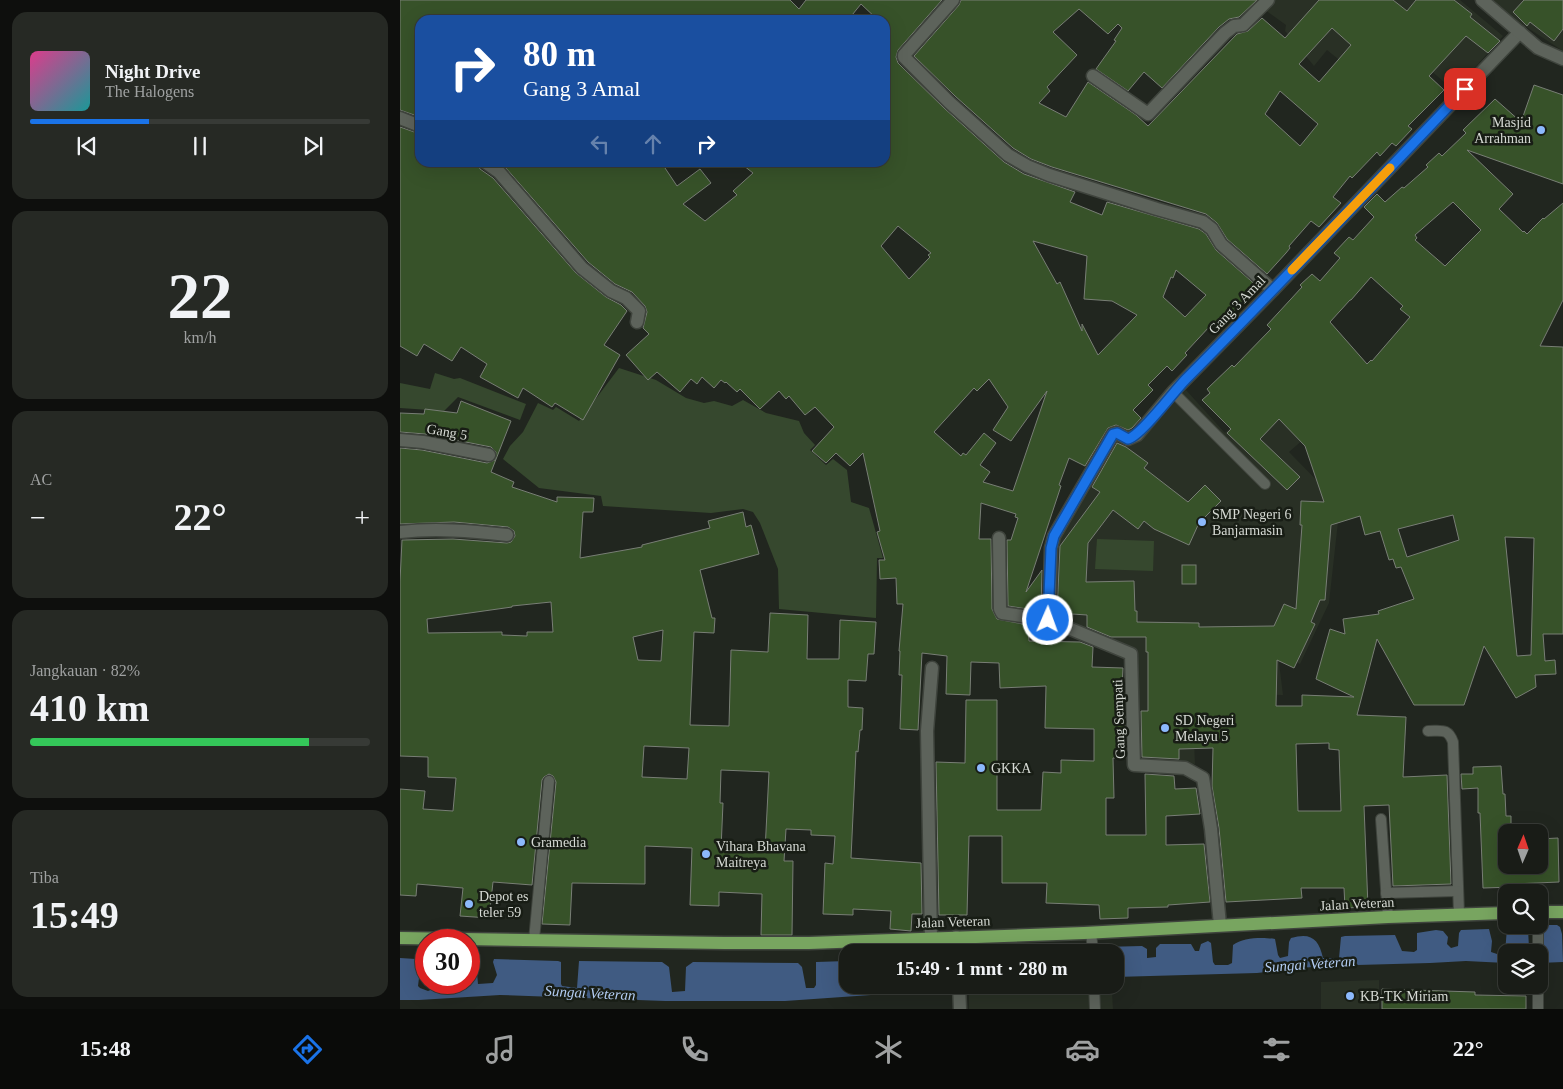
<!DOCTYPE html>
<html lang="id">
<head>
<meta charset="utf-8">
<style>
  :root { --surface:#191c17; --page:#262924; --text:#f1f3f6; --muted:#9fa1a1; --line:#373a36; --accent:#1a73e8 }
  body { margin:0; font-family:"Times New Roman",serif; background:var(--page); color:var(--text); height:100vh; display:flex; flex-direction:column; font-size:19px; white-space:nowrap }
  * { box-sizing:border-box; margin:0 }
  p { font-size:16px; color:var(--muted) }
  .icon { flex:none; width:28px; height:28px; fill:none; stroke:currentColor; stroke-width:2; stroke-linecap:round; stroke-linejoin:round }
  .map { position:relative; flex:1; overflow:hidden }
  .drawer { display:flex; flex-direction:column; gap:12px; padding:12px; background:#0e0f0d; width:400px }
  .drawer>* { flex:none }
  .top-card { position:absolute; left:15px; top:15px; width:475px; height:152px; border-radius:15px; box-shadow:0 5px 20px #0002,0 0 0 1px var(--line); background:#1a4fa0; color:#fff; overflow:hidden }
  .needle { width:32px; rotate:2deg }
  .fabs { position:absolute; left:1098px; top:824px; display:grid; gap:10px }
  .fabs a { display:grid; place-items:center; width:50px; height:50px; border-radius:10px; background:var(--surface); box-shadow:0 5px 20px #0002,0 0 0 1px var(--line); font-size:25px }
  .speed { position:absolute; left:15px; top:929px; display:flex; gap:10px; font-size:25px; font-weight:700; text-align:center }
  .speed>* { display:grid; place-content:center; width:65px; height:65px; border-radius:50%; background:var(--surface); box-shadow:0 5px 20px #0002,0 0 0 1px var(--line); line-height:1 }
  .speed .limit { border:8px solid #d22; background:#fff; color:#111 }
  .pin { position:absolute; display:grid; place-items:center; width:42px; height:42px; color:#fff; margin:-21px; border-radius:10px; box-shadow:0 2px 8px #0006 }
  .me { position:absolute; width:55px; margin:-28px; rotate:2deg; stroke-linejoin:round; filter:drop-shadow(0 0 4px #0008) }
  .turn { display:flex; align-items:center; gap:18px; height:105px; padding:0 25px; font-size:22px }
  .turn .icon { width:65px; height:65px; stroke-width:2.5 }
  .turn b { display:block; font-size:35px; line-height:42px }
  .lanes { display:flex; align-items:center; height:48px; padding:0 25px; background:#0003; justify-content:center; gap:25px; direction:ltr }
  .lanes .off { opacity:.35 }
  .big { font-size:38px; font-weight:700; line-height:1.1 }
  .drawer .card { flex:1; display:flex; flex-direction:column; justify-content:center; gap:8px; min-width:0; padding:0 18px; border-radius:15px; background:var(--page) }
  .drawer .dial { align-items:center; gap:0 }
  .dial b { font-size:65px; line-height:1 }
  .song { display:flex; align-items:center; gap:15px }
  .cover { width:60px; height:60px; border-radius:8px; background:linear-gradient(135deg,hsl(330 70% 55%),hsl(180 70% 35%)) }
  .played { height:5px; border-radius:2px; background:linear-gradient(90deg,var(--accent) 35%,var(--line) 35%) }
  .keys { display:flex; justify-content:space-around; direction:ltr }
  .heat { display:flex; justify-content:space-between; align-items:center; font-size:28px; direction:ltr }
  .charge { height:8px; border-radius:4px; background:linear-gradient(90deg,#34c759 82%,var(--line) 0) }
  .trip { position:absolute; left:439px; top:944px; width:285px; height:50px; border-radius:15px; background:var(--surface); box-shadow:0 5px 20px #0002,0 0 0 1px var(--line); font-weight:700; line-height:50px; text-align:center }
  .dock { display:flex; height:80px; justify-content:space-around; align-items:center; background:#0a0b09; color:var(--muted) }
  .dock .icon { width:35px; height:35px }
  .dock .selected { color:var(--accent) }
  .dock b { font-size:22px; color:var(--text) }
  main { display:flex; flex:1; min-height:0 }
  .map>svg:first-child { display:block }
  .built { fill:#293025 }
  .green { fill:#36482e }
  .water { fill:#405b82 }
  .building { fill:#375229; stroke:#787e75; fill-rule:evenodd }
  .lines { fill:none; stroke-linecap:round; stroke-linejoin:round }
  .service-casing { stroke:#3f443d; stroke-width:12 }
  .minor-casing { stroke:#3f443d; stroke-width:15 }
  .secondary-casing { stroke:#3f443d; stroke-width:15 }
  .primary-casing { stroke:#3f443d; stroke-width:15 }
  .service { stroke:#5d635b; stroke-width:10 }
  .minor { stroke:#5d635b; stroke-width:12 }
  .secondary { stroke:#5d635b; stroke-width:12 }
  .primary { stroke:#78a560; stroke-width:12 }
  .route-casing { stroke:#114b97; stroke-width:12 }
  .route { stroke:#1a73e8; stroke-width:9 }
  .slow { stroke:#f59e0b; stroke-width:9 }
  .poi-dot { fill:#8cb9fc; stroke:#181d15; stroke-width:2 }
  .labels { text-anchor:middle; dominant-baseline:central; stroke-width:5; stroke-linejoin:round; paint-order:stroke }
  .poi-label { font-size:14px; fill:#d6dad4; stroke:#181d15; text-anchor:start }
  .street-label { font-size:14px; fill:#d6dad4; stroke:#181d15 }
  .water-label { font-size:15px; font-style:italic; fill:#b2ccf2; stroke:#181d15 }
</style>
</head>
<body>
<main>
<section class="drawer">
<div class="card">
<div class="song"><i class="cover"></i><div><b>Night Drive</b><p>The Halogens</p></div></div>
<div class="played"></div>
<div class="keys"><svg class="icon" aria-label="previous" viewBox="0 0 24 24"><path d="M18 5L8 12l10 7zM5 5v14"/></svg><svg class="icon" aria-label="pause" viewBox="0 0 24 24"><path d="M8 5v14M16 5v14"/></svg><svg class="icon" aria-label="next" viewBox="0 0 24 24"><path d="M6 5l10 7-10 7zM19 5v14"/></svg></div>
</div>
<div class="card dial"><b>22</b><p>km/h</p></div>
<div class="card"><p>AC</p>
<div class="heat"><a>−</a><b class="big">22°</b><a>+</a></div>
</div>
<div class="card"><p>Jangkauan · 82%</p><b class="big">410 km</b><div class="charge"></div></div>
<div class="card"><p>Tiba</p><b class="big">15:49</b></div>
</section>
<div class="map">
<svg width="1163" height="1009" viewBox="0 0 1163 1009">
  <rect width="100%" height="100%" fill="#21261f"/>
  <g class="built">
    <polygon points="811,0 1060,0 1103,36 1054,91 1009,51 974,88 927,50 914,66 885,31 886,25 861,7 838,28"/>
    <polygon points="1093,0 1163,0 1163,51 1120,23"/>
    <polygon points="879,376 929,417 889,452 940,504 929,603 900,664 878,654 883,695 792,694 795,764 737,761 738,652 650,613 653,548 713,439 735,441 786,390 825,433"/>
    <polygon points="979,980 979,1009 921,1009 921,982"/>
    <polygon points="712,992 713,1009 569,1009 569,995"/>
  </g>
  <g class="green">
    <polygon points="219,368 256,380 286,398 304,403 314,401 332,406 343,400 366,413 399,421 404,433 415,445 410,450 426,465 433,459 447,470 451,502 469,508 483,558 477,558 476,618 379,609 378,569 360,523 353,512 343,509 311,513 203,506 201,496 139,488 103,459 110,446 123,432 138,403 153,410 156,407 179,421"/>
    <polygon points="35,373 54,379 60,378 126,404 120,420 58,397 44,411 0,408 0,383 30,389"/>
    <polygon points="697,539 754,541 753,571 695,569"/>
  </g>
  <g class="water">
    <path d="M1149 925H1157L1160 927 1162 934 1163 962 1139 963V952H1106V963L1066 961 1030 963 921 966 857 973 715 977V952H700L702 947 742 946 747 949V958L756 957V948L760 944H791L795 951H799L801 944 808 941 811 943 813 962 815 965H828L832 963 833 945C843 937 864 937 875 939L878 955 880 958 888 956 889 942 891 938C911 932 919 939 923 958H939L941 937 945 936 995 935 1002 951 1014 952 1017 950V933L1036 930 1043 931 1048 937 1047 944 1051 948 1058 946 1059 933 1061 930 1089 929 1092 941 1091 952 1097 954 1105 953 1107 928 1117 926 1128 929 1129 948 1132 950 1144 949V931Z"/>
    <polygon points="677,947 682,948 683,952 570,952"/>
    <polygon points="0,958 16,959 21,962 18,986 20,988 28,991 33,989 33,983 69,982 69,960 74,960 76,962 78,984 93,983 97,975 93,962 94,959 158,961 161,962 161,984 162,986 177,988 179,961 262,962 269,967 272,992 285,991 286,967 293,962 398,963 402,967 406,988 414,988 416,985 416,962 447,961 448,985 614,985 385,1001 265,1001 100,995 19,1000 0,1000"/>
  </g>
  <g class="building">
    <path d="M0 0H390L399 9 406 0H542L498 50 496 57 498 63 544 108 604 162 624 174 675 192 670 202 702 215 707 202 799 229 806 234 816 250 858 287 816 332 810 326 785 353 787 355 772 371 767 366 748 385 753 390 733 410 741 418 732 428 728 430 716 425 708 428 685 466 669 458 659 485 661 486 626 592 642 570 641 611 608 606 607 540H611L618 518 615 517 616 514 581 503 579 539H591L592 609 597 619 628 625 629 641 680 642 693 647 692 667 723 668 721 710H724L726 758H713L714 798H706V835H746L745 774 774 776 775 789 796 788 800 814 766 816V845L804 844 810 902 768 905V907L728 908V918L700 919 699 905 646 903 647 883H602V836H569L567 915H539L536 762 565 763 566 700H597V810H641L643 772 661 773V760L694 761V729L645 728 646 686 600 688 599 663 571 662 570 695 546 694 547 656 522 653 518 730 500 729 502 675H499L500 651H499L503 604H497L496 578 480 579 479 560H485L477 532 480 531 463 453 450 466 436 453 426 463 412 451 434 427 415 407 405 415 389 396 386 399 379 391 360 409 340 389 337 392 326 382 325 383 321 380 314 388 302 377 297 384 291 379 280 392 257 372 248 380 226 355 249 334 243 328 247 312 245 306 232 292 215 284 188 262 105 167 100 162H261L277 186 300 169 311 183 283 204 305 221 337 195 333 191 353 173 339 162H485V37L490 32 485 26V20H478L461 4 448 20H20V117L0 110ZM498 226 531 253 528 255 530 257 509 279 481 246ZM633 241 687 256 684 299 712 301 737 315 698 355 682 324V331L660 282 657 284ZM776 270 806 295 785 317 763 297 771 277 773 278ZM589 379 608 407 593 430 611 441 647 391 613 491 583 482 590 472 580 465 596 443 584 433 566 455 563 453 561 456 534 432 574 388 577 391Z"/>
    <path d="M561 0H857L839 17 829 19 819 27 762 88 744 72 728 91 696 69 716 41 714 40 722 28 718 24 708 34 679 9 653 32 677 55 647 87 650 91 639 103 666 117 688 82 736 115 748 126 837 34 848 31 862 18 885 38 919 0H993L1007 11 1016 0H1054L1072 14 1070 17 1100 41 1088 53 1066 36 1029 76 1044 90 1008 126 1012 129 996 146 992 143 980 156 977 152 952 178 950 176 933 197 941 203 919 227 911 221 889 246 890 248 886 253 867 274 827 239 817 223 806 214 652 167 631 159 613 148 555 96 514 56 559 5ZM932 28 951 45 919 82 899 64ZM880 91 918 124 900 146 865 114Z"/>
    <polygon points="1124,0 1163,0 1163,29 1154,41 1130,22 1127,26 1113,12"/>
    <path d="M1134 85 1163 95V184L1067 150 1113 194 1099 209 1123 232 1124 231 1127 234 1143 218 1144 219 1163 203V300L1140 346 1163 347V634H1143L1145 661 1155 660 1156 674 1135 675 1136 687 1116 698 1084 646 1064 705H1014L977 639 957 715 1006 717 1003 777 1047 775 1051 884 993 886 989 805 964 806 968 907 945 908 944 888H901L902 898 826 902 819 828 812 786 813 748 779 749V759L742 757 741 711H748V652H746V637H711L687 627V615L657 613 660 546 700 492 692 487 717 443 726 447 748 463 744 468 788 502 805 485 821 501 799 523 789 545 754 529 744 521 738 529 713 510 688 543 686 582 734 581 735 611H737V622L799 623V627L874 626 884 604 896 609 902 525H900L901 501 924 502 905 446 879 419 860 439 900 477 887 490 827 433 831 429 802 400 810 393 807 389 832 365 834 367 871 329 867 325 902 287 900 285 912 274 920 281 940 258 934 253 949 237 953 240 974 217 964 207 977 194 985 202 1002 187 1004 188 1028 167 1026 165 1039 153 1042 156 1066 133 1063 130 1095 99 1121 122ZM1053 202 1081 230 1045 266 1015 240 1017 238 1015 235ZM971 277 1003 306 1000 309 1010 317 972 361 971 360 967 364 930 322 950 300H951ZM1053 515 1059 540 1007 557 998 529ZM960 516 965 535 980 531 989 560 993 559 996 568 1001 567 1014 599 978 611 979 614 943 619 945 634 930 629 916 679 954 697 902 695V706H876L877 660 894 668 915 624 911 622 920 600H925L931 525ZM1105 537 1134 538 1131 655 1117 656ZM929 743V749L939 750 941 811H898L896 744Z"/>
    <polygon points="0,127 20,134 20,162 77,162 80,169 93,178 176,273 206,297 221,305 227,311 204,345 220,355 183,420 155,403 152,407 123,388 118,398 80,377 87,364 61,347 52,361 24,344 17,356 0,346"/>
    <path d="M61 401 111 421 91 472 114 482 112 487 157 502V497L194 498 193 512H183L180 558 242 547V545L310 528 308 521 343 512 346 527 351 525 359 554 300 570 312 618H315L314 633 294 632 290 725 329 726 331 650 368 652 370 613 408 615 407 659H439L440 620 476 622 474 654H468L466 681 448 680V707L463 708 462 730H460L458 752 456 751 451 858 521 863 522 914H512L511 931 490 929 491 911 453 909V915L423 914 425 863 433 864 435 836 411 835V830L386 829 384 861H393L392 935H361L362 894 319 892V906L290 905 292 848 245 846V884L172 883 170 925 142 924 156 782 153 776 149 774 144 777 142 780 132 885 93 882 89 918 60 916 63 888 17 884 16 896 0 895V789L25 791 23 809 53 811 56 778 28 777V757L0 756V581L2 540 53 539 107 543 111 542 115 536 114 531 108 527 54 522 0 524V448L22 450 87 463 95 460 96 452 91 447 25 434 0 432V413L24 414 25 409 57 413ZM151 602 153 632H127V636L102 635V632L28 633 27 619 112 607V606ZM263 630 261 661 238 660 233 637ZM244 746 289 748 287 779 242 777ZM321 770 369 772 365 851 321 849 323 803H320Z"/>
    <rect x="782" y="565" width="14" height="19"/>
    <polygon points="1101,766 1103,794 1105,794 1106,816 1111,816 1111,832 1106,832 1106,865 1139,865 1139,839 1158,838 1159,882 1113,884 1114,887 1083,888 1080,813 1078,813 1078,788 1062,789 1061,774 1073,774 1073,767"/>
    <polygon points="982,989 1075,992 1075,995 1126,996 1126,1009 982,1009"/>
  </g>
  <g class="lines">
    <g class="service-casing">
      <g id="service">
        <polyline points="773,392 865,484"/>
        <path d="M1028 731C1042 731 1048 728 1053 742L1059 914"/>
        <polyline points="981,819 988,917"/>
        <polyline points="986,893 1057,891"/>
        <polyline points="1138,925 1138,952"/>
        <polyline points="691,932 693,952"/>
        <polyline points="134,940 149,781"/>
        <polyline points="694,985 695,1009"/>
        <polyline points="1138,1009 1138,985"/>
      </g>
    </g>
    <g class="minor-casing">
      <g id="minor">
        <polyline points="553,0 504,55 504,57 549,102 608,155 627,166 649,175 757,209 803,222 812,229 821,244 873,290"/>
        <polyline points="693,76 748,114 825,33 834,26 843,25 868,0"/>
        <polyline points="0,118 20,126"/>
        <polyline points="85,162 99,172 182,268 211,291 226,298 239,311 237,322"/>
        <polyline points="0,440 23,442 89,455"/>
        <path d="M0 532C36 528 71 531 107 535"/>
        <polyline points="599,538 600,609 602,613 649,620 731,654 734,765 785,768 803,778 811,829 820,925"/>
        <polyline points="649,620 651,548 654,536 713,434 717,433 728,439 737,435 773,392 873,290 1120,32"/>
        <polyline points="556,937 557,952"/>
        <polyline points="531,938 527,731 532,668"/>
        <polyline points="559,985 560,1009"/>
      </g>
    </g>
    <g class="secondary-casing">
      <polyline id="secondary" points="1082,0 1138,48 1163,59"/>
    </g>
    <g class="primary-casing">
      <g id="primary">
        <polyline points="1139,912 1163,912"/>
        <polyline points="0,938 324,943 409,943 684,933 988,917 1106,913"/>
      </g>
    </g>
    <use href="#service" class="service"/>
    <use href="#minor" class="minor"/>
    <use href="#secondary" class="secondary"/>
    <use href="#primary" class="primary"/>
  </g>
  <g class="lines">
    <g class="route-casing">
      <path id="route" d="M648 620 651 548 654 536 713 434 717 433 728 439C741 436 774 391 786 379 880 284 973 186 1065 89"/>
    </g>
    <use href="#route" class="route"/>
    <polyline class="slow" points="892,270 990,168"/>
  </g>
  <g class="poi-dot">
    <circle cx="1141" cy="130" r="5"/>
    <circle cx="802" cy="522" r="5"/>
    <circle cx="765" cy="728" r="5"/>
    <circle cx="581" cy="768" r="5"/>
    <circle cx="121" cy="842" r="5"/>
    <circle cx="306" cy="854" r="5"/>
    <circle cx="69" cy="904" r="5"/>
    <circle cx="950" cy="996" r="5"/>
  </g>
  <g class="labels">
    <g class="poi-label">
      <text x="1131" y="122" text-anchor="end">Masjid<tspan x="1131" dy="16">Arrahman</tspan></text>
      <text x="812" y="514">SMP Negeri 6<tspan x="812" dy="16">Banjarmasin</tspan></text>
      <text x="775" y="720">SD Negeri<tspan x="775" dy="16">Melayu 5</tspan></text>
      <text x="591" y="768">GKKA</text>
      <text x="131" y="842">Gramedia</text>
      <text x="316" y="846">Vihara Bhavana<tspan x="316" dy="16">Maitreya</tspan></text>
      <text x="79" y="896">Depot es<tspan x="79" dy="16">teler 59</tspan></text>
      <text x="960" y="996">KB-TK Miriam</text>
    </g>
    <g class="street-label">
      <text transform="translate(837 305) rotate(-46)">Gang 3 Amal</text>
      <text transform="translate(47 432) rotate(10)">Gang 5</text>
      <text transform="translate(719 719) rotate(-92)">Gang Sempati</text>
      <text transform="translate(957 904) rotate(-3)">Jalan Veteran</text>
      <text transform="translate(553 922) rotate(-2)">Jalan Veteran</text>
    </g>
    <g class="water-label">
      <text transform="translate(910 964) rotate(-4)">Sungai Veteran</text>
      <text transform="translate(190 993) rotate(3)">Sungai Veteran</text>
    </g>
  </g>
</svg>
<div class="fabs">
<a><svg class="needle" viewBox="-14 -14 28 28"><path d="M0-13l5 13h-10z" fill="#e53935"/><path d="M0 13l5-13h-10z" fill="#9fa1a1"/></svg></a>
<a><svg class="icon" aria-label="search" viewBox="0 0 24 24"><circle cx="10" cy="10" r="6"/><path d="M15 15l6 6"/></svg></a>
<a><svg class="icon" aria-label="layers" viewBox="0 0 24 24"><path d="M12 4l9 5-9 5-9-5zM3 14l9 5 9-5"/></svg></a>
</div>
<div class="speed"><div class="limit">30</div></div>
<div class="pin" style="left:1065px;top:89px;background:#d93025"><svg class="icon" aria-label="arrive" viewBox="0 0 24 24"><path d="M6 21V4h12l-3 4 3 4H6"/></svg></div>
<svg class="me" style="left:648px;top:620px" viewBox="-20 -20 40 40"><circle r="17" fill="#1a73e8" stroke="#fff" stroke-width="3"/><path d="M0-11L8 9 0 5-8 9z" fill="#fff"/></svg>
<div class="trip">15:49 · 1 mnt · 280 m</div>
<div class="top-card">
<div class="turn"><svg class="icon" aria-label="right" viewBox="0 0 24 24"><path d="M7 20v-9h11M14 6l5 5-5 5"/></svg><div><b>80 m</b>Gang 3 Amal</div></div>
<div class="lanes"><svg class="icon off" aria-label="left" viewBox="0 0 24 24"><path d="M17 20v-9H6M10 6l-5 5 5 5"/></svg><svg class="icon off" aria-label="ahead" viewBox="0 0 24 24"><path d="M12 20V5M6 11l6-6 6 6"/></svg><svg class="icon" aria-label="right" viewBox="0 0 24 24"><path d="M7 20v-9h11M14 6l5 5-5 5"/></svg></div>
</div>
</div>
</main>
<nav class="dock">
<b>15:48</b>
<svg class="icon selected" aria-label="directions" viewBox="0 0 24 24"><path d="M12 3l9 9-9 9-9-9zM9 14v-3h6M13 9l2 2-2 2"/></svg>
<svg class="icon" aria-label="music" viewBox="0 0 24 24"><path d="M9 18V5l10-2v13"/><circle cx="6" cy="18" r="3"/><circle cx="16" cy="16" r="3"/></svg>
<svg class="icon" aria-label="phone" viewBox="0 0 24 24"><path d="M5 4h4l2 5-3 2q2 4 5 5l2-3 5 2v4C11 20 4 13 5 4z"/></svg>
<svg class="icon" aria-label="climate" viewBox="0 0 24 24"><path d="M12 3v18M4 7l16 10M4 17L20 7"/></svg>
<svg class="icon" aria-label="car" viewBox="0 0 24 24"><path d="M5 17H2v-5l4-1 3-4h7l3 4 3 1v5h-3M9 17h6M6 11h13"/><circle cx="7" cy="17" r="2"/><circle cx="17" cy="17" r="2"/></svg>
<svg class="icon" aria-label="filters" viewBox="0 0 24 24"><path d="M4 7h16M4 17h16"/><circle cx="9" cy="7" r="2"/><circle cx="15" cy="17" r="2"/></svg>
<b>22°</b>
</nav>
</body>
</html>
